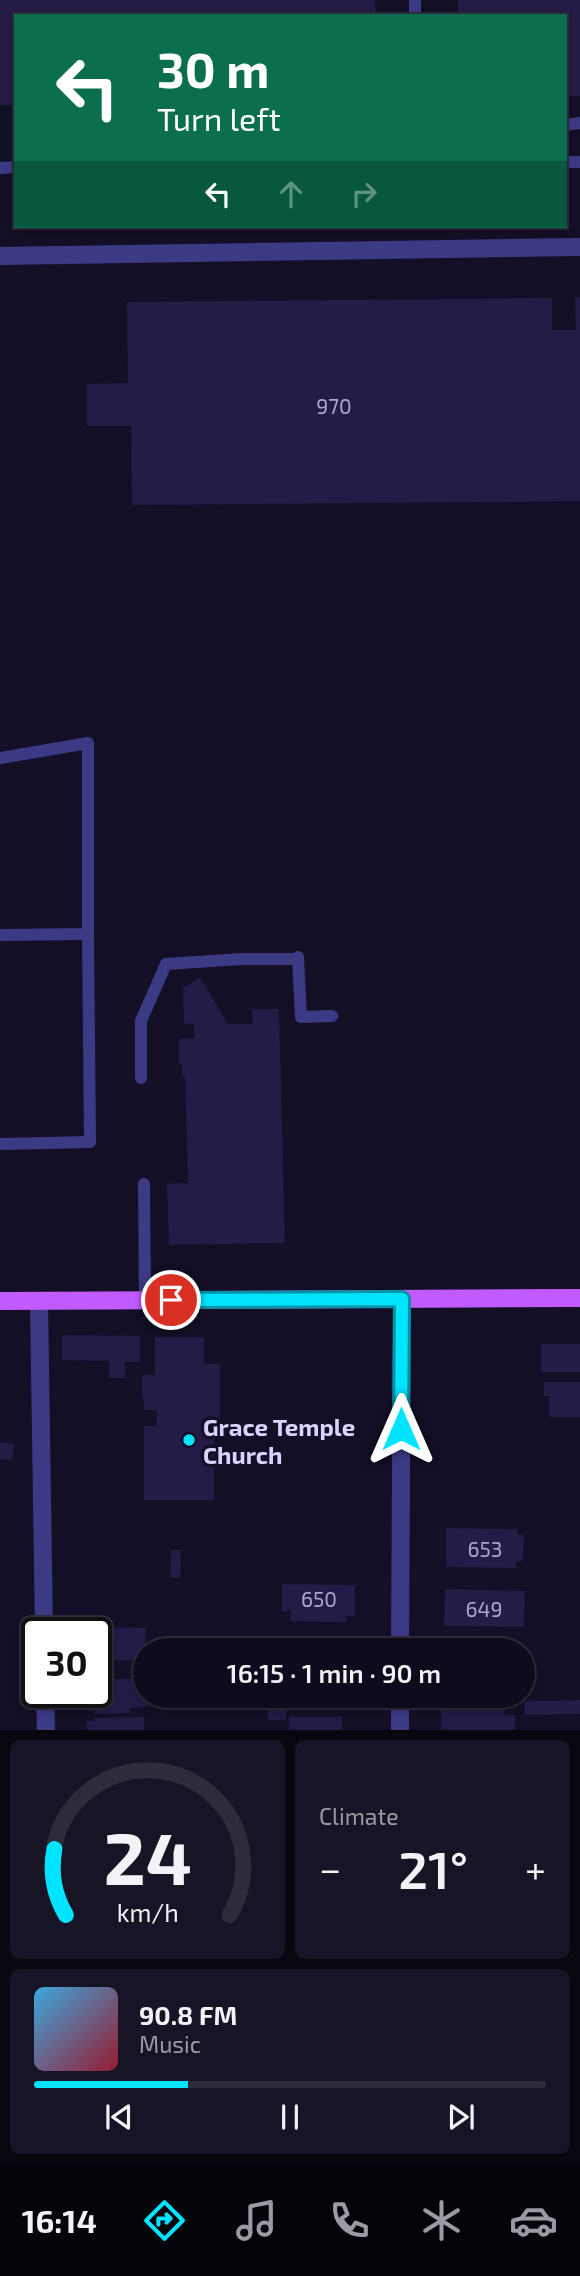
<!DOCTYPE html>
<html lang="en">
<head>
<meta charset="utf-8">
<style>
  :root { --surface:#0e0b1c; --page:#171425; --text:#f1f3f6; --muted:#9b9ba3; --line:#2e2b3b; --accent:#00e5ff }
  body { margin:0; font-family:"Exo 2",sans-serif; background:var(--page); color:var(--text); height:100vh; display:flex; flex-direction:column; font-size:26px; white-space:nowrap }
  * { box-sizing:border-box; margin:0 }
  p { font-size:23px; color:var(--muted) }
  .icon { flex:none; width:38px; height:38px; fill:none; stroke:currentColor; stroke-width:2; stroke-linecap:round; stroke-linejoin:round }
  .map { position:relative; height:1730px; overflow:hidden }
  .side { display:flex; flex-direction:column; gap:10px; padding:10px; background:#08060f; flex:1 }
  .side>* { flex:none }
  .guide { position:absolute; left:14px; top:14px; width:553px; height:214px; border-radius:0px; box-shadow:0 4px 10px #0003,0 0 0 2px var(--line); background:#0b6e4f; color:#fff; overflow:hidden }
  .speed { position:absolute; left:21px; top:1617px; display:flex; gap:14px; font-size:35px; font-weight:700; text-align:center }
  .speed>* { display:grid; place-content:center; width:91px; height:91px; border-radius:50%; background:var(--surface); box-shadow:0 4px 10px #0003,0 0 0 2px var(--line); line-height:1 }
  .speed .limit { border:4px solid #111; border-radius:10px; background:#fff; color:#111 }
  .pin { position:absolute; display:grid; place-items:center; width:60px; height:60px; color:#fff; margin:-30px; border:4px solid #fff; border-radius:50%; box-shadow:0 2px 7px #0007 }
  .me { position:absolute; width:77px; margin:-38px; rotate:0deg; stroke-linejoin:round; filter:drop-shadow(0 0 5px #0008) }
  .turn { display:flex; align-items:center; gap:24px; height:147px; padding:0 28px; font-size:32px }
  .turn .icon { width:91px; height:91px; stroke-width:2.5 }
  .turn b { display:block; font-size:49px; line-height:60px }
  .lanes { display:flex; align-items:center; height:66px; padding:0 28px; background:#0003; justify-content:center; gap:35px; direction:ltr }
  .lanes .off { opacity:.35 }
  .big { font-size:52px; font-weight:600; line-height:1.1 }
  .side .tile { flex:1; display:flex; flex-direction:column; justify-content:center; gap:10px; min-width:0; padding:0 24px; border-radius:10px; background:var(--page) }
  .side .dial { align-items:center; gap:0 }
  .dial svg { height:182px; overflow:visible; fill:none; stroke:var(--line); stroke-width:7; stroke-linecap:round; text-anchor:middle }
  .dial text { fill:var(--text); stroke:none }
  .song { display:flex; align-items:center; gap:21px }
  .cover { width:84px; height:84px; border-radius:10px; background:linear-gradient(135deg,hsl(200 70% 55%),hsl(350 70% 35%)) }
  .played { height:7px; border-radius:4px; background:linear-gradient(90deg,var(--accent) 30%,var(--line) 30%) }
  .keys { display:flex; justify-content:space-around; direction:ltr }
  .heat { display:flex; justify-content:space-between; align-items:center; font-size:38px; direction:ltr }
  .side .tiles { flex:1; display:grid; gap:10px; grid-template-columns:1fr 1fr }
  .tile:last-child { grid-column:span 2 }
  .trip { position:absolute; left:133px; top:1638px; width:402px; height:70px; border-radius:35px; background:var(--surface); box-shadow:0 4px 10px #0003,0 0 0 2px var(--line); font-weight:600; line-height:70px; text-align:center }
  .menu { display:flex; height:112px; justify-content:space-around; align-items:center; background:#06040b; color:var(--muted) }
  .menu .icon { width:49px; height:49px }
  .menu .current { color:var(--accent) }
  .menu b { font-size:32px; color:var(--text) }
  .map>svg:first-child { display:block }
  .building { fill:#241b47 }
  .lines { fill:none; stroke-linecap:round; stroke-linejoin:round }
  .service { stroke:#3d3a85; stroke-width:12 }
  .minor { stroke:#3d3a85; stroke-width:18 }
  .primary { stroke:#c25bff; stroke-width:18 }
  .route-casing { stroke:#0095a6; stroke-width:18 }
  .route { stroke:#00e5ff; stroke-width:12 }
  .poi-dot { fill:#00e5ff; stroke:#130f26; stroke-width:2.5 }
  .labels { text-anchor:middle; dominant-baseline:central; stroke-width:7; stroke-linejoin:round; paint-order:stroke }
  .number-label { font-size:21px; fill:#aca6d1 }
  .poi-label { font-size:24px; font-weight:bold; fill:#d9d4ff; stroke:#130f26; text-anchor:start }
</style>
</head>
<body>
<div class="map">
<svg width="580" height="1730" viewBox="0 0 580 1730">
  <rect width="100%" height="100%" fill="#130f26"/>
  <g class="building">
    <polygon points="0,0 375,0 376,16 16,16 16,105 0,105"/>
    <polygon points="458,0 580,0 580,96 565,96 565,16 458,16"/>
    <polygon points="575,297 580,297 580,501 132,505 131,426 87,426 87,384 128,383 127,302 552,298 552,330 576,330"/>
    <polygon points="200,977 228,1024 253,1024 252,1009 279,1009 285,1243 169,1245 167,1184 188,1183 185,1076 182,1076 182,1064 179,1064 179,1039 194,1038 194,1023 184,1024 183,988"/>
    <polygon points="62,1335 140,1336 140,1362 125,1362 125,1378 109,1378 109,1361 62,1360"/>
    <polygon points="155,1337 204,1337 204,1364 220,1364 220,1426 214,1426 214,1500 144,1500 144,1426 156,1426 157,1410 144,1410 144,1399 142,1398 142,1375 155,1375"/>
    <rect x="541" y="1344" width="39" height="28"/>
    <polygon points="544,1382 580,1382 580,1417 549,1417 549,1396 544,1396"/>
    <polygon points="0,1442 14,1444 12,1460 0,1459"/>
    <polygon points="446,1528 518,1529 518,1535 524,1535 523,1561 516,1561 516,1568 446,1567"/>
    <polygon points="171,1550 181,1550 180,1578 170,1578"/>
    <polygon points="282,1584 355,1585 355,1616 346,1616 346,1622 290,1621 291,1611 282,1611"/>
    <polygon points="445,1589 525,1591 524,1627 444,1626"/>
    <polygon points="91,1627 146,1628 145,1661 96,1660 96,1633 91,1633"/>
    <polygon points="145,1678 145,1696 152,1696 152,1706 130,1708 130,1713 95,1714 94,1699 86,1699 85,1692 96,1692 96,1680"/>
    <polygon points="580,1700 580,1714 525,1715 524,1701"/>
    <polygon points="268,1705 286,1706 286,1720 268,1720"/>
    <polygon points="505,1709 505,1715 515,1715 515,1730 441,1730 441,1710"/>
    <polygon points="144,1717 144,1730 87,1730 87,1721 94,1721 94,1718"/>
    <rect x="289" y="1717" width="53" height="13"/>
  </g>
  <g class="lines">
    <g class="service">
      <polyline points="415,0 415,16"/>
      <polyline points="565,125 580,123"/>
      <polyline points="565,162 580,162"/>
      <polyline points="0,168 16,167"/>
      <polyline points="0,758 88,743 88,934 0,935"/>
      <polyline points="298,957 301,1017 332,1016"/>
      <polyline points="141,1078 141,1021 166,964 241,959 291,959"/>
      <polyline points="0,1144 90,1142 88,934"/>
      <polyline points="144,1184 145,1300"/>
    </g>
    <g class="minor">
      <polyline points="0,256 580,247"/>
      <polyline points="39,1301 44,1633"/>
      <polyline points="400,1650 402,1299"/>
      <polyline points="45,1692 46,1730"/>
      <polyline points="400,1730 400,1696"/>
    </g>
    <polyline class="primary" points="0,1301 580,1298"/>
  </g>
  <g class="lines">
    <g class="route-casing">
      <polyline id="route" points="171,1300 402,1299 401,1429"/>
    </g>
    <use href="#route" class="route"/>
  </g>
  <circle class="poi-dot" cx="189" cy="1440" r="7"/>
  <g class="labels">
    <g class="number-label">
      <text x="334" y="405">970</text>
      <text x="485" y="1548">653</text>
      <text x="319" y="1598">650</text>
      <text x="484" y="1608">649</text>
    </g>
    <g class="poi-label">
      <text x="203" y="1426">Grace Temple<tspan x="203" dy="28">Church</tspan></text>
    </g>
  </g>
</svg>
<div class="speed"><div class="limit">30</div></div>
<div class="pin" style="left:171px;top:1300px;background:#d93025"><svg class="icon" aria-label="arrive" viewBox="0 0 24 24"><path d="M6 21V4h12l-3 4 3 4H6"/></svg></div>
<svg class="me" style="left:401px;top:1429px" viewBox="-20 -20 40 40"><path d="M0-17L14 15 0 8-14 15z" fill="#00e5ff" stroke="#fff" stroke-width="4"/></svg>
<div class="trip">16:15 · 1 min · 90 m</div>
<div class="guide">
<div class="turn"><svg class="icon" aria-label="left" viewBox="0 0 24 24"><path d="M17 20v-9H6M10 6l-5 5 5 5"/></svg><div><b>30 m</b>Turn left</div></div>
<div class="lanes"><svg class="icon" aria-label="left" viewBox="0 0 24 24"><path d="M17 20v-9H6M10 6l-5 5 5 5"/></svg><svg class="icon off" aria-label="ahead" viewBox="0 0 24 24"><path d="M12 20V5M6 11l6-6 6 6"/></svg><svg class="icon off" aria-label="right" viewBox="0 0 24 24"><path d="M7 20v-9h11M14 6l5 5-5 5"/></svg></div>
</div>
</div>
<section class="side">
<div class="tiles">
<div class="tile dial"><svg viewBox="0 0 100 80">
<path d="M14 69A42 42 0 1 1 86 69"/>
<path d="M14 69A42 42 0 0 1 9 40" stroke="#00e5ff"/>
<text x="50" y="56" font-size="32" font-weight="700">24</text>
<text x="50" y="72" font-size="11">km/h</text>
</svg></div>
<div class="tile"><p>Climate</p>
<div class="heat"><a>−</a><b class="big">21°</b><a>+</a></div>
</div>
<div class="tile">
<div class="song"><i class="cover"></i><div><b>90.8 FM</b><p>Music</p></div></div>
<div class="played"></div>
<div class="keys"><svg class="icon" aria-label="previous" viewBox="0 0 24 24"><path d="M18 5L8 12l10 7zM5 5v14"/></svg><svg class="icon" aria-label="pause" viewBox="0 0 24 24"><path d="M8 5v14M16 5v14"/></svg><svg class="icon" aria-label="next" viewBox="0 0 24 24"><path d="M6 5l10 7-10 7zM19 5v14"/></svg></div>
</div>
</div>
</section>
<nav class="menu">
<b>16:14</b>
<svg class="icon current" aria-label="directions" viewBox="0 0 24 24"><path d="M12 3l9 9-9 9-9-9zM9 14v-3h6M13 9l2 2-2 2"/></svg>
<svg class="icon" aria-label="music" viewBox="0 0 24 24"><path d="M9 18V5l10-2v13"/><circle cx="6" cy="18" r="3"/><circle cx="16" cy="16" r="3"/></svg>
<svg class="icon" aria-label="phone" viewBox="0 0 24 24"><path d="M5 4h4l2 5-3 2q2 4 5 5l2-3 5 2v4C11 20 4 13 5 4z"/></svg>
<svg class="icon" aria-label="climate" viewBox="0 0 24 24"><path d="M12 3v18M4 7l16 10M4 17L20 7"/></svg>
<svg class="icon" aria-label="car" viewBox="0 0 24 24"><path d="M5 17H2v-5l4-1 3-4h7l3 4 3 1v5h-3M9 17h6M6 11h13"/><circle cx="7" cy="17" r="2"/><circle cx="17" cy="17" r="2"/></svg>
</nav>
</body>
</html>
